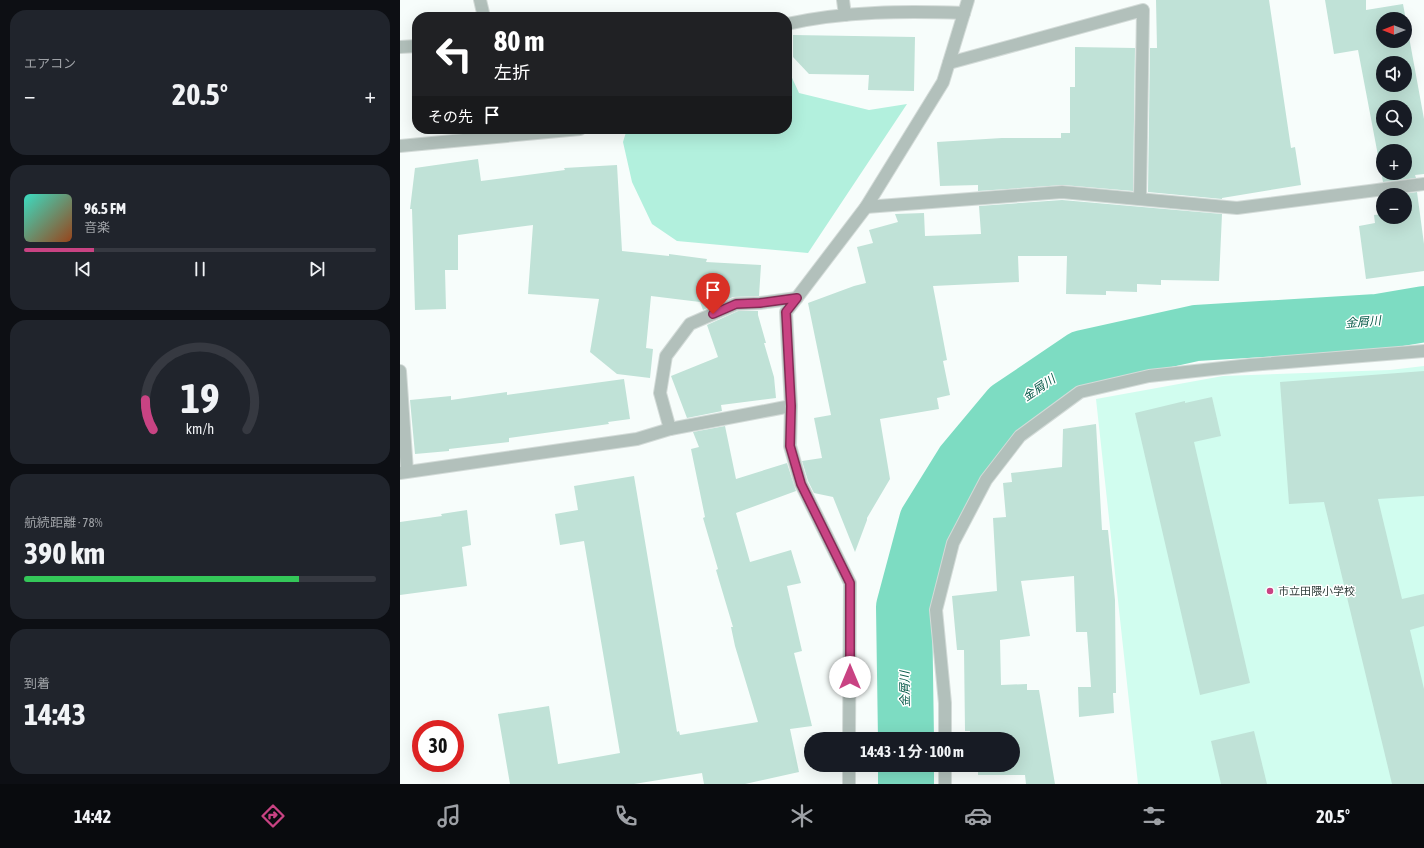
<!DOCTYPE html>
<html lang="ja">
<head>
<meta charset="utf-8">
<style>
  :root { --surface:#171b24; --page:#20242c; --text:#f1f3f6; --muted:#9ea1a6; --line:#363941; --accent:#c94383 }
  body { margin:0; font-family:"Asap Condensed","Noto Sans JP",sans-serif; background:var(--page); color:var(--text); height:100vh; display:flex; flex-direction:column; font-size:15px; white-space:nowrap }
  * { box-sizing:border-box; margin:0 }
  p { font-size:13px; color:var(--muted) }
  .icon { flex:none; width:22px; height:22px; fill:none; stroke:currentColor; stroke-width:2; stroke-linecap:round; stroke-linejoin:round }
  .map { position:relative; flex:1; overflow:hidden }
  .details { display:flex; flex-direction:column; gap:10px; padding:10px; background:#0d0f14; width:400px }
  .details>* { flex:none }
  .guide { position:absolute; left:12px; top:12px; width:380px; height:122px; border-radius:16px; box-shadow:0 4px 16px #0002; background:#202124; color:#fff; overflow:hidden }
  .needle { width:26px; rotate:270deg }
  .controls { position:absolute; left:976px; top:12px; display:grid; gap:8px }
  .controls a { display:grid; place-items:center; width:36px; height:36px; border-radius:50%; background:var(--surface); box-shadow:0 4px 16px #0002; font-size:20px }
  .speed { position:absolute; left:12px; top:720px; display:flex; gap:8px; font-size:20px; font-weight:700; text-align:center }
  .speed>* { display:grid; place-content:center; width:52px; height:52px; border-radius:50%; background:var(--surface); box-shadow:0 4px 16px #0002; line-height:1 }
  .speed .limit { border:6px solid #d22; background:#fff; color:#111 }
  .pin { position:absolute; display:grid; place-items:center; width:34px; height:34px; color:#fff; margin:-41px -17px; border-radius:50% 50% 50% 0; rotate:-45deg; box-shadow:0 0 4px #0007 }
  .pin .icon { rotate:45deg }
  .me { position:absolute; width:44px; margin:-22px; rotate:0deg; stroke-linejoin:round; filter:drop-shadow(0 0 3px #0008) }
  .turn { display:flex; align-items:center; gap:14px; height:84px; padding:0 16px; font-size:18px }
  .turn .icon { width:52px; height:52px; stroke-width:2.5 }
  .turn b { display:block; font-size:28px; line-height:34px }
  .then { display:flex; align-items:center; height:38px; padding:0 16px; background:#0003; gap:8px; font-size:15px }
  .big { font-size:30px; font-weight:700; line-height:1.1 }
  .details .widget { flex:1; display:flex; flex-direction:column; justify-content:center; gap:6px; min-width:0; padding:0 14px; border-radius:16px; background:var(--page) }
  .details .dial { align-items:center; gap:0 }
  .dial svg { height:104px; overflow:visible; fill:none; stroke:var(--line); stroke-width:7; stroke-linecap:round; text-anchor:middle }
  .dial text { fill:var(--text); stroke:none }
  .song { display:flex; align-items:center; gap:12px }
  .cover { width:48px; height:48px; border-radius:6px; background:linear-gradient(135deg,hsl(170 70% 55%),hsl(20 70% 35%)) }
  .played { height:4px; border-radius:2px; background:linear-gradient(90deg,var(--accent) 20%,var(--line) 20%) }
  .keys { display:flex; justify-content:space-around; direction:ltr }
  .heat { display:flex; justify-content:space-between; align-items:center; font-size:22px; direction:ltr }
  .charge { height:6px; border-radius:3px; background:linear-gradient(90deg,#34c759 78%,var(--line) 0) }
  .trip { position:absolute; left:404px; top:732px; width:216px; height:40px; border-radius:20px; background:var(--surface); box-shadow:0 4px 16px #0002; font-weight:700; line-height:40px; text-align:center }
  .menu { display:flex; height:64px; justify-content:space-around; align-items:center; background:#090b0e; color:var(--muted) }
  .menu .icon { width:28px; height:28px }
  .menu .current { color:var(--accent) }
  .menu b { font-size:18px; color:var(--text) }
  main { display:flex; flex:1; min-height:0 }
  .map>svg:first-child { display:block }
  .built { fill:#d1fdef }
  .green { fill:#b2f0dd }
  .lines { fill:none; stroke-linecap:round; stroke-linejoin:round }
  .river { stroke:#7ddcc2; stroke-width:56 }
  .building { fill:#c0e2d7; fill-rule:evenodd }
  .minor-casing { stroke:#d3dbd8; stroke-width:14 }
  .minor { stroke:#b2c0bb; stroke-width:12 }
  .route-casing { stroke:#832c55; stroke-width:10 }
  .route { stroke:#c94383; stroke-width:7 }
  .poi-dot { fill:#c94383; stroke:#fff; stroke-width:1.5 }
  .labels { text-anchor:middle; dominant-baseline:central; stroke-width:3; stroke-linejoin:round; paint-order:stroke }
  .poi-label { font-size:11px; fill:#303e3a; stroke:#fff; text-anchor:start }
  .water-label { font-size:12px; font-style:italic; fill:#085b4a; stroke:#fff }
</style>
</head>
<body>
<main>
<section class="details">
<div class="widget"><p>エアコン</p>
<div class="heat"><a>−</a><b class="big">20.5°</b><a>+</a></div>
</div>
<div class="widget">
<div class="song"><i class="cover"></i><div><b>96.5 FM</b><p>音楽</p></div></div>
<div class="played"></div>
<div class="keys"><svg class="icon" aria-label="previous" viewBox="0 0 24 24"><path d="M18 5L8 12l10 7zM5 5v14"/></svg><svg class="icon" aria-label="pause" viewBox="0 0 24 24"><path d="M8 5v14M16 5v14"/></svg><svg class="icon" aria-label="next" viewBox="0 0 24 24"><path d="M6 5l10 7-10 7zM19 5v14"/></svg></div>
</div>
<div class="widget dial"><svg viewBox="0 0 100 80">
<path d="M14 69A42 42 0 1 1 86 69"/>
<path d="M14 69A42 42 0 0 1 8 46" stroke="#c94383"/>
<text x="50" y="56" font-size="32" font-weight="700">19</text>
<text x="50" y="72" font-size="11">km/h</text>
</svg></div>
<div class="widget"><p>航続距離 · 78%</p><b class="big">390 km</b><div class="charge"></div></div>
<div class="widget"><p>到着</p><b class="big">14:43</b></div>
</section>
<div class="map">
<svg width="1024" height="784" viewBox="0 0 1024 784">
  <rect width="100%" height="100%" fill="#f7fdfb"/>
  <polygon class="built" points="1024,366 1024,784 738,784 696,399 823,376 990,370"/>
  <polygon class="green" points="387,67 399,93 469,110 507,104 408,253 277,241 252,224 232,182 223,142 227,129 387,129"/>
  <g class="lines">
    <g class="river">
      <polyline points="506,739 504,607 527,521 563,463 609,408 683,358 796,333 977,322 1024,314"/>
      <polyline points="506,765 506,784"/>
    </g>
  </g>
  <g class="building">
    <polygon points="756,0 869,0 891,148 895,147 901,185 822,198 822,199 748,192 750,48 757,48"/>
    <path d="M925 0H966V10L1003 4 1024 119V174L1015 175 1016 178 983 182 958 50 934 54ZM983 19H1005V41H983ZM983 63H1005V85H983ZM983 107H1005V129H983ZM983 151H1005V173H983Z"/>
    <polygon points="393,35 515,37 514,91 468,90 469,75 409,74 393,57"/>
    <polygon points="675,47 735,48 733,191 663,185 578,191 578,185 540,186 537,142 602,138 661,138 661,133 670,133 670,87 675,87"/>
    <polygon points="78,159 81,181 165,170 164,168 217,165 222,251 269,256 269,254 307,259 306,262 361,265 359,296 333,297 303,310 300,302 251,296 246,348 253,349 250,378 217,374 190,352 199,299 128,294 133,225 58,235 58,270 45,270 46,309 15,310 12,209 10,209 15,168"/>
    <polygon points="1017,192 1024,244 1024,271 966,279 959,226 975,223 974,215 983,214 983,217 1005,217 1005,195 997,195"/>
    <polygon points="662,200 822,214 819,281 761,280 761,285 737,284 737,292 706,291 706,295 666,294 667,256 618,256 619,282 533,286 547,360 543,361 550,395 537,398 539,409 480,419 490,479 467,518 467,520 455,552 433,497 414,493 408,481 402,461 422,458 414,418 431,415 408,303 454,286 466,283 457,247 473,243 469,230 498,222 495,214 524,213 525,236 581,234 579,206"/>
    <polygon points="338,311 358,311 358,315 366,343 364,343 374,377 376,398 321,405 322,411 287,418 271,376 318,357 307,325"/>
    <polygon points="1024,371 1024,496 978,499 1002,599 1024,594 1024,626 1010,630 1024,689 1024,784 992,784 924,502 889,504 880,382"/>
    <polygon points="224,379 230,419 208,422 209,424 109,438 109,442 49,449 49,451 15,454 10,400 51,396 51,400 107,392 107,395"/>
    <polygon points="812,397 821,436 794,442 850,683 800,695 735,413 785,401 785,403"/>
    <polygon points="696,424 702,530 708,530 715,600 716,693 713,693 714,713 679,717 678,687 691,687 687,632 676,632 674,576 621,581 630,636 600,640 601,685 627,684 627,690 639,690 655,784 626,784 625,775 578,775 578,766 570,765 613,765 613,739 570,739 570,731 565,731 564,650 557,650 552,596 597,591 593,518 606,517 603,483 612,482 611,473 662,467 663,429"/>
    <polygon points="325,426 336,479 387,463 396,491 336,513 350,562 391,550 401,583 387,586 402,651 394,653 412,726 390,729 399,772 345,784 304,784 302,773 234,784 110,784 98,714 149,706 158,764 220,753 184,541 160,545 155,514 178,510 174,486 234,476 277,732 279,731 280,735 358,722 335,646 331,627 333,627 316,570 318,569 303,518 305,517 291,449 299,447 293,432"/>
    <polygon points="67,510 71,545 62,547 67,586 0,595 0,522 42,516 41,514"/>
    <polygon points="854,731 867,784 821,784 811,741"/>
  </g>
  <g class="lines">
    <g class="minor-casing">
      <g id="minor">
        <polyline points="80,0 84,17"/>
        <polyline points="443,0 445,15"/>
        <path d="M387 24C445 11 505 11 564 13"/>
        <polyline points="0,47 17,46"/>
        <polyline points="549,63 743,10 740,199"/>
        <polyline points="0,146 180,129"/>
        <polyline points="466,207 662,192 837,208 1024,184"/>
        <polyline points="0,371 7,471"/>
        <polyline points="270,429 260,393 266,356 290,324 336,304 360,303 397,298"/>
        <polyline points="0,473 237,439 270,429 391,406"/>
        <polyline points="449,739 450,583 401,484 390,446 391,406 386,312 466,207 543,82 568,0"/>
        <polyline points="545,739 545,703 536,610 553,543 586,480 620,436 680,392 749,376 850,365 1024,351"/>
        <polyline points="545,765 545,784"/>
        <polyline points="449,784 449,765"/>
      </g>
    </g>
    <use href="#minor" class="minor"/>
  </g>
  <g class="lines">
    <g class="route-casing">
      <polyline id="route" points="313,314 336,304 360,303 397,298 386,312 391,406 390,446 401,484 450,583 450,677"/>
    </g>
    <use href="#route" class="route"/>
  </g>
  <circle class="poi-dot" cx="870" cy="591" r="4"/>
  <g class="labels">
    <g class="poi-label">
      <text x="878" y="591">市立田隈小学校</text>
    </g>
    <g class="water-label">
      <text transform="translate(963 322) rotate(-5)">金屑川</text>
      <text transform="translate(639 388) rotate(-34)">金屑川</text>
      <text transform="translate(505 689) rotate(-91)">金屑川</text>
    </g>
  </g>
</svg>
<div class="controls">
<a><svg class="needle" viewBox="-14 -14 28 28"><path d="M0-13l5 13h-10z" fill="#e53935"/><path d="M0 13l5-13h-10z" fill="#9ea1a6"/></svg></a>
<a><svg class="icon" aria-label="sound" viewBox="0 0 24 24"><path d="M4 9h4l5-4v14l-5-4H4zM17 9q2 3 0 6"/></svg></a>
<a><svg class="icon" aria-label="search" viewBox="0 0 24 24"><circle cx="10" cy="10" r="6"/><path d="M15 15l6 6"/></svg></a>
<a>+</a>
<a>−</a>
</div>
<div class="speed"><div class="limit">30</div></div>
<div class="pin" style="left:313px;top:314px;background:#d93025"><svg class="icon" aria-label="arrive" viewBox="0 0 24 24"><path d="M6 21V4h12l-3 4 3 4H6"/></svg></div>
<svg class="me" style="left:450px;top:677px" viewBox="-20 -20 40 40"><circle r="19" fill="#fff"/><path d="M0-13L10 11 0 6-10 11z" fill="#c94383"/></svg>
<div class="trip">14:43 · 1 分 · 100 m</div>
<div class="guide">
<div class="turn"><svg class="icon" aria-label="left" viewBox="0 0 24 24"><path d="M17 20v-9H6M10 6l-5 5 5 5"/></svg><div><b>80 m</b>左折</div></div>
<div class="then">その先<svg class="icon" aria-label="arrive" viewBox="0 0 24 24"><path d="M6 21V4h12l-3 4 3 4H6"/></svg></div>
</div>
</div>
</main>
<nav class="menu">
<b>14:42</b>
<svg class="icon current" aria-label="directions" viewBox="0 0 24 24"><path d="M12 3l9 9-9 9-9-9zM9 14v-3h6M13 9l2 2-2 2"/></svg>
<svg class="icon" aria-label="music" viewBox="0 0 24 24"><path d="M9 18V5l10-2v13"/><circle cx="6" cy="18" r="3"/><circle cx="16" cy="16" r="3"/></svg>
<svg class="icon" aria-label="phone" viewBox="0 0 24 24"><path d="M5 4h4l2 5-3 2q2 4 5 5l2-3 5 2v4C11 20 4 13 5 4z"/></svg>
<svg class="icon" aria-label="climate" viewBox="0 0 24 24"><path d="M12 3v18M4 7l16 10M4 17L20 7"/></svg>
<svg class="icon" aria-label="car" viewBox="0 0 24 24"><path d="M5 17H2v-5l4-1 3-4h7l3 4 3 1v5h-3M9 17h6M6 11h13"/><circle cx="7" cy="17" r="2"/><circle cx="17" cy="17" r="2"/></svg>
<svg class="icon" aria-label="filters" viewBox="0 0 24 24"><path d="M4 7h16M4 17h16"/><circle cx="9" cy="7" r="2"/><circle cx="15" cy="17" r="2"/></svg>
<b>20.5°</b>
</nav>
</body>
</html>
